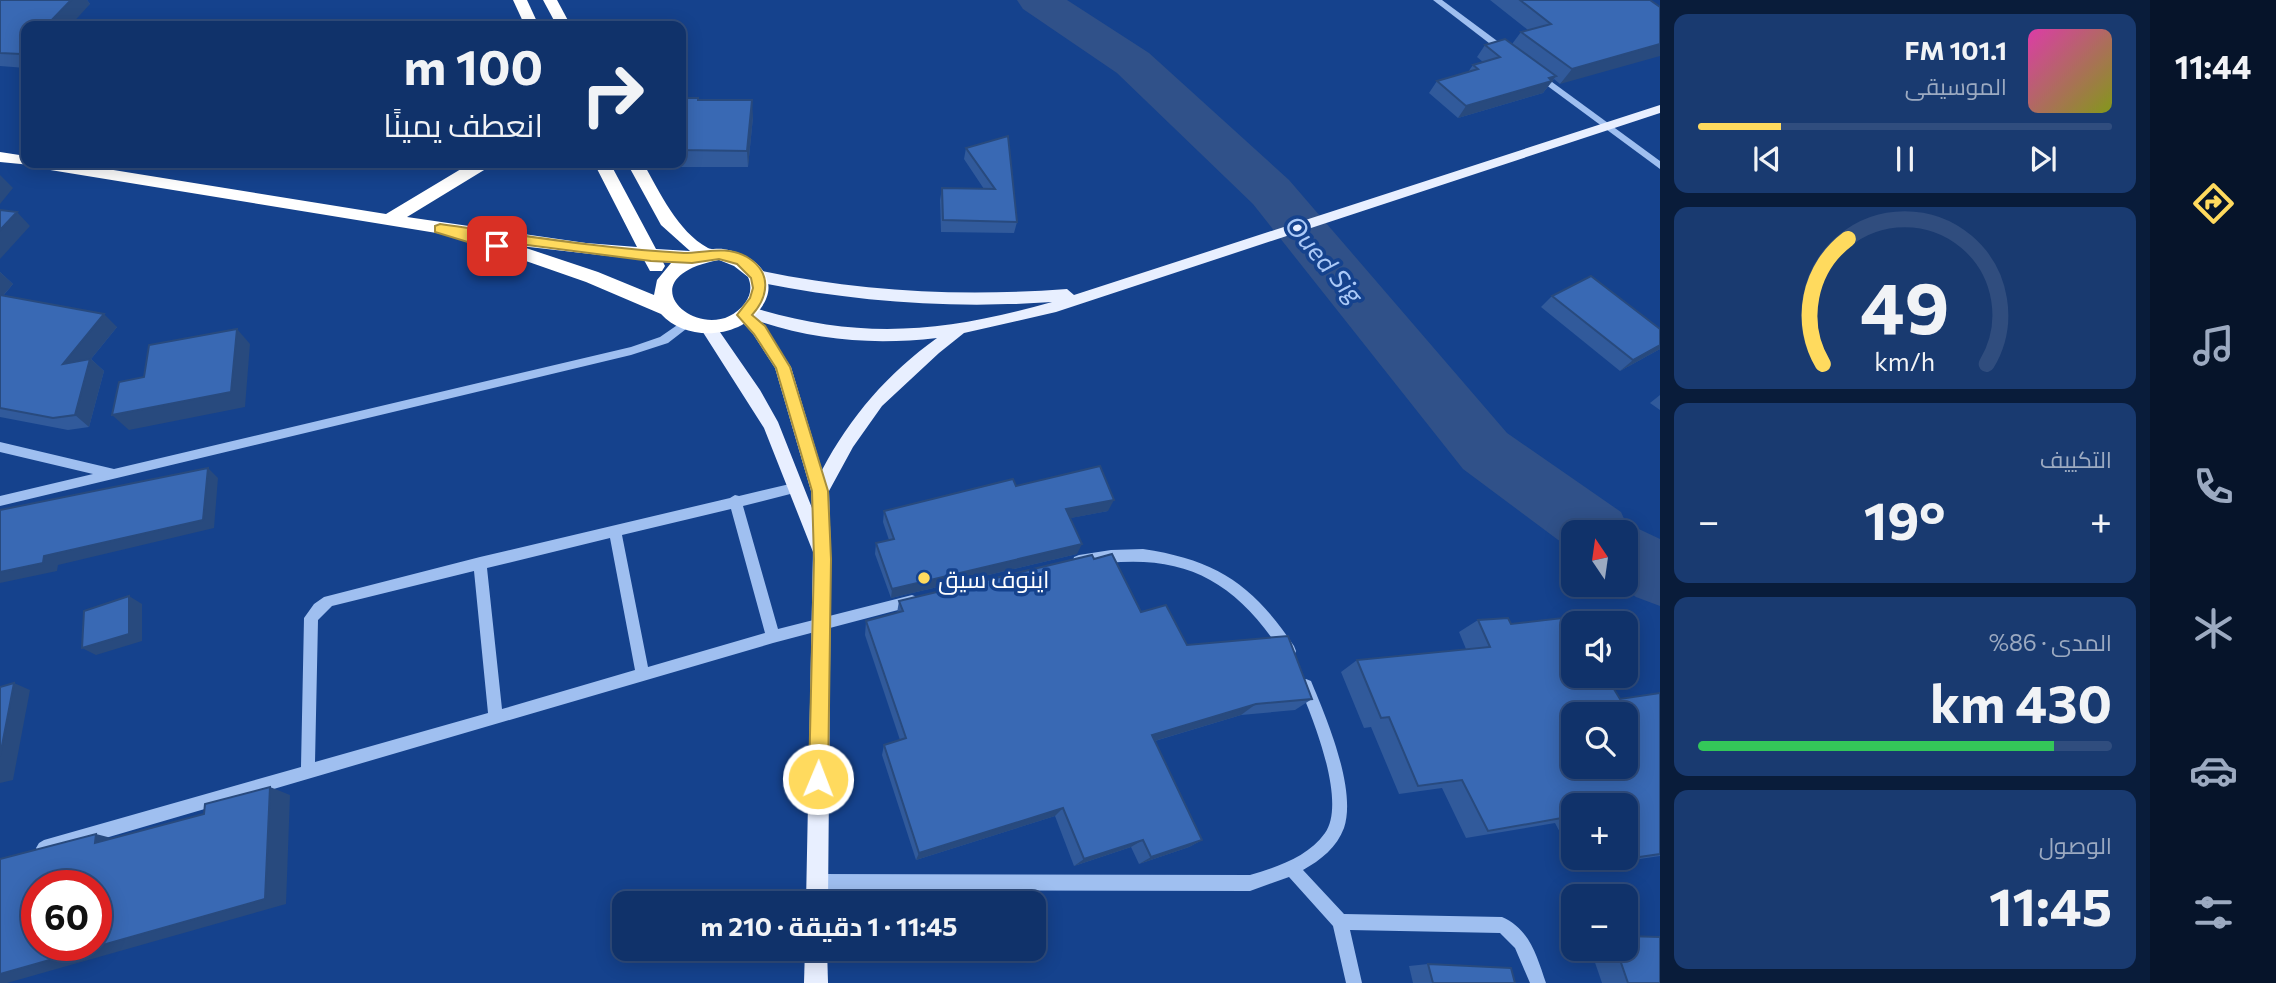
<!DOCTYPE html>
<html lang="ar">
<head>
<meta charset="utf-8">
<style>
  :root { --surface:#10326a; --page:#193a70; --text:#f1f3f6; --muted:#9caac1; --line:#304d7e; --accent:#ffda5e }
  body { margin:0; font-family:Commissioner,Cairo,sans-serif; background:var(--page); color:var(--text); direction:rtl; height:100vh; display:flex; flex-direction:column; font-size:26px; white-space:nowrap }
  * { box-sizing:border-box; margin:0 }
  p { font-size:23px; color:var(--muted) }
  .icon { flex:none; width:38px; height:38px; fill:none; stroke:currentColor; stroke-width:2; stroke-linecap:round; stroke-linejoin:round }
  .map { position:relative; flex:1; overflow:hidden; direction:ltr }
  .side { display:flex; flex-direction:column; gap:14px; padding:14px; background:#091c3a; width:490px }
  .side>* { flex:none }
  .banner { position:absolute; left:21px; top:21px; width:665px; height:147px; border-radius:14px; box-shadow:0 4px 18px #0003,0 0 0 2px var(--line); direction:rtl; background:#10326a; color:var(--text); overflow:hidden }
  .needle { width:46px; rotate:347deg }
  .buttons { position:absolute; left:1561px; top:520px; display:grid; gap:14px }
  .buttons a { display:grid; place-items:center; width:77px; height:77px; border-radius:14px; background:var(--surface); box-shadow:0 4px 18px #0003,0 0 0 2px var(--line); font-size:35px }
  .speed { position:absolute; left:21px; top:870px; display:flex; gap:14px; font-size:35px; font-weight:700; text-align:center }
  .speed>* { display:grid; place-content:center; width:91px; height:91px; border-radius:50%; background:var(--surface); box-shadow:0 4px 18px #0003,0 0 0 2px var(--line); line-height:1 }
  .speed .limit { border:10px solid #d22; background:#fff; color:#111 }
  .pin { position:absolute; display:grid; place-items:center; width:60px; height:60px; color:#fff; margin:-30px; border-radius:14px; box-shadow:0 4px 10px #0006 }
  .me { position:absolute; width:77px; margin:-38px; rotate:1deg; stroke-linejoin:round; filter:drop-shadow(0 0 5px #0008) }
  .turn { display:flex; align-items:center; gap:24px; height:147px; padding:0 28px; font-size:32px }
  .turn .icon { width:91px; height:91px; stroke-width:2.5 }
  .turn b { display:block; font-size:49px; line-height:60px }
  .big { font-size:52px; font-weight:700; line-height:1.1 }
  .side .widget { flex:1; display:flex; flex-direction:column; justify-content:center; gap:10px; min-width:0; padding:0 24px; border-radius:14px; background:var(--page) }
  .side .dial { align-items:center; gap:0 }
  .dial svg { height:182px; overflow:visible; fill:none; stroke:var(--line); stroke-width:7; stroke-linecap:round; text-anchor:middle }
  .dial text { fill:var(--text); stroke:none }
  .song { display:flex; align-items:center; gap:21px }
  .cover { width:84px; height:84px; border-radius:10px; background:linear-gradient(135deg,hsl(320 70% 55%),hsl(70 70% 35%)) }
  .played { height:7px; border-radius:4px; background:linear-gradient(90deg,var(--accent) 20%,var(--line) 20%) }
  .keys { display:flex; justify-content:space-around; direction:ltr }
  .heat { display:flex; justify-content:space-between; align-items:center; font-size:38px; direction:ltr }
  .charge { height:10px; border-radius:5px; background:linear-gradient(90deg,#34c759 86%,var(--line) 0) }
  .trip { position:absolute; left:612px; top:891px; width:434px; height:70px; border-radius:14px; background:var(--surface); box-shadow:0 4px 18px #0003,0 0 0 2px var(--line); font-weight:700; line-height:70px; text-align:center; direction:rtl }
  main { display:flex; flex:1; min-height:0 }
  .menu { display:flex; flex-direction:column; width:126px; justify-content:space-around; align-items:center; background:#06142a; color:var(--muted) }
  .menu .icon { width:49px; height:49px }
  .menu .selected { color:var(--accent) }
  .menu b { font-size:32px; color:var(--text) }
  .map>svg:first-child { display:block }
  .lines { fill:none; stroke-linecap:round; stroke-linejoin:round }
  .river { fill:#305189; fill-rule:evenodd }
  .minor { fill:#9fbff0; fill-rule:evenodd }
  .major { fill:#e8efff; fill-rule:evenodd }
  .highway { fill:#fff; fill-rule:evenodd }
  .wall { fill:#315a9b; fill-rule:evenodd }
  .shaded-wall { fill:#284a7e }
  .building { fill:#3969b4; stroke:#284a7e; stroke-width:2; fill-rule:evenodd }
  .route { fill:#ffda5e; stroke:#a68e3d; stroke-width:2 }
  .poi-dot { fill:#ffda5e; stroke:#15428d; stroke-width:2.5 }
  .labels { text-anchor:middle; dominant-baseline:central; stroke-width:7; stroke-linejoin:round; paint-order:stroke }
  .poi-label { font-size:24px; fill:#fff; stroke:#15428d; text-anchor:start }
  .water-label { font-size:26px; font-style:italic; fill:#abc9f7; stroke:#15428d }
</style>
</head>
<body>
<main>
<nav class="menu">
<b>11:44</b>
<svg class="icon selected" aria-label="directions" viewBox="0 0 24 24"><path d="M12 3l9 9-9 9-9-9zM9 14v-3h6M13 9l2 2-2 2"/></svg>
<svg class="icon" aria-label="music" viewBox="0 0 24 24"><path d="M9 18V5l10-2v13"/><circle cx="6" cy="18" r="3"/><circle cx="16" cy="16" r="3"/></svg>
<svg class="icon" aria-label="phone" viewBox="0 0 24 24"><path d="M5 4h4l2 5-3 2q2 4 5 5l2-3 5 2v4C11 20 4 13 5 4z"/></svg>
<svg class="icon" aria-label="climate" viewBox="0 0 24 24"><path d="M12 3v18M4 7l16 10M4 17L20 7"/></svg>
<svg class="icon" aria-label="car" viewBox="0 0 24 24"><path d="M5 17H2v-5l4-1 3-4h7l3 4 3 1v5h-3M9 17h6M6 11h13"/><circle cx="7" cy="17" r="2"/><circle cx="17" cy="17" r="2"/></svg>
<svg class="icon" aria-label="filters" viewBox="0 0 24 24"><path d="M4 7h16M4 17h16"/><circle cx="9" cy="7" r="2"/><circle cx="15" cy="17" r="2"/></svg>
</nav>
<section class="side">
<div class="widget">
<div class="song"><i class="cover"></i><div><b>101.1 FM</b><p>الموسيقى</p></div></div>
<div class="played"></div>
<div class="keys"><svg class="icon" aria-label="previous" viewBox="0 0 24 24"><path d="M18 5L8 12l10 7zM5 5v14"/></svg><svg class="icon" aria-label="pause" viewBox="0 0 24 24"><path d="M8 5v14M16 5v14"/></svg><svg class="icon" aria-label="next" viewBox="0 0 24 24"><path d="M6 5l10 7-10 7zM19 5v14"/></svg></div>
</div>
<div class="widget dial"><svg viewBox="0 0 100 80">
<path d="M14 69A42 42 0 1 1 86 69"/>
<path d="M14 69A42 42 0 0 1 25 14" stroke="#ffda5e"/>
<text x="50" y="56" font-size="32" font-weight="700">49</text>
<text x="50" y="72" font-size="11">km/h</text>
</svg></div>
<div class="widget"><p>التكييف</p>
<div class="heat"><a>−</a><b class="big">19°</b><a>+</a></div>
</div>
<div class="widget"><p>المدى · 86%</p><b class="big">430 km</b><div class="charge"></div></div>
<div class="widget"><p>الوصول</p><b class="big">11:45</b></div>
</section>
<div class="map">
<svg width="1660" height="983" viewBox="0 0 1660 983">
  <rect width="100%" height="100%" fill="#15428d"/>
  <g class="lines">
    <polygon class="river" points="1017,0 1067,0 1149,53 1289,180 1507,433 1621,512 1626,523 1660,539 1660,606 1636,597 1619,584 1626,584 1626,532 1573,532 1573,551 1463,469 1253,204 1117,73 1023,9"/>
    <g class="minor">
      <polygon points="1433,0 1442,0 1508,49 1508,53 1502,53"/>
      <polygon points="1537,71 1660,161 1660,169 1534,76 1534,72"/>
      <polygon points="686,319 691,323 690,326 668,343 631,355 0,506 0,496 93,474 0,452 0,442 114,469 631,347 660,337"/>
      <path d="M794 483 798 484 800 488 798 492 743 506 778 629 912 595 917 597 919 601 917 605 773 643 44 856 39 853 36 848 39 843 44 840 301 767 304 618 314 604 324 597 480 557 730 498 735 495 739 496ZM731 509 765 633 648 667 622 535ZM610 538 635 670 502 709 487 568ZM474 571 488 713 315 762 318 620 332 606Z"/>
      <path d="M1143 549C1217 560 1253 585 1294 646L1296 651 1294 656 1289 657 1284 656C1231 573 1176 550 1079 567L1074 565 1073 561 1074 557 1079 555 1111 550Z"/>
      <path d="M1306 679 1311 681C1326 717 1357 789 1344 828 1337 847 1321 860 1303 870L1344 914 1502 917C1530 929 1537 957 1546 983H1530L1515 948 1500 933 1350 930 1362 983H1346L1333 926 1289 877 1250 891 817 890 812 887 809 882 812 877 817 874 1250 875C1277 867 1308 857 1325 833 1347 802 1313 718 1299 686L1301 681Z"/>
    </g>
    <g class="major">
      <path d="M1660 105V113L1056 312 964 333 939 353 882 406 853 447 829 491 831 559 828 903H806L813 552 764 428 699 326 707 320 713 322 760 390 778 422 812 508 811 491 775 368 753 334 736 315 748 306C858 341 943 333 1052 302 952 309 855 302 757 282L752 280 750 276 752 272 757 270C860 292 962 297 1067 289L1074 295ZM761 322C819 341 876 345 937 338 888 373 850 417 822 470L791 367Z"/>
      <polygon points="805,948 827,948 828,983 804,983"/>
    </g>
    <g class="highway">
      <polygon points="513,0 527,0 539,26 525,26"/>
      <polygon points="543,0 557,0 571,26 557,26"/>
      <path d="M0 152 26 156V163H70L386 214 471 163H491L489 167 407 217 586 243 637 247 594 163H610L656 249 690 251 661 225 627 163H643C660 192 677 231 708 248 712 250 718 248 723 249 742 252 764 262 768 283 770 292 766 301 761 308 740 339 686 342 661 314L586 282 503 253 500 249 504 244 38 168 31 165 0 162ZM520 246 644 260 650 271H662L665 266 663 262 671 263 657 280 654 295 598 272ZM719 260 734 266 748 277C752 286 751 295 745 303 708 353 617 279 719 260Z"/>
    </g>
  </g>
  <g class="wall">
    <polygon points="0,0 87,0 90,4 26,26 26,68 0,66"/>
    <polygon points="1490,0 1650,0 1560,84 1554,79 1543,93 1458,118 1429,93 1437,81 1468,72 1473,65 1483,62 1477,57 1485,45 1512,44 1521,32 1528,30"/>
    <polygon points="681,98 698,98 699,100 753,117 748,167 676,167 676,163 681,163"/>
    <polygon points="966,148 1017,222 1014,233 941,232 940,200 942,188 984,189 964,159"/>
    <polygon points="0,272 13,284 3,296 117,327 91,359 104,371 89,427 68,430 0,417"/>
    <polygon points="1552,296 1660,329 1660,349 1620,371 1541,307"/>
    <polygon points="1660,395 1660,410 1650,403"/>
    <polygon points="1016,486 1108,511 1070,518 1077,554 891,598 875,554 876,543 889,540 883,522 884,511"/>
    <polygon points="1094,559 1141,612 1187,645 1312,699 1295,710 1241,715 1155,741 1202,840 1189,847 1139,864 1131,847 1074,866 1055,816 916,860 882,755 884,745 900,740 865,635 866,621 897,613 899,601"/>
    <path d="M1478 620 1511 624 1620 699 1660 693V856L1579 868 1555 823 1466 838 1442 788 1399 794 1371 727 1364 728 1341 672 1357 660 1466 649 1459 632ZM1573 805 1626 858H1573Z"/>
    <polygon points="1590,948 1626,948 1660,983 1602,983"/>
    <polygon points="1428,964 1515,983 1413,983 1409,966"/>
  </g>
  <g class="shaded-wall">
    <polygon points="71,0 87,0 90,4 70,26 46,26"/>
    <polygon points="1660,44 1660,56 1560,84 1572,69"/>
    <polygon points="26,48 26,61 21,54"/>
    <polygon points="1556,76 1543,93 1458,118 1466,106"/>
    <polygon points="752,100 753,117 748,167 747,151"/>
    <polygon points="0,175 13,188 0,204"/>
    <polygon points="17,212 30,226 0,259 0,230"/>
    <polygon points="0,272 13,284 0,299"/>
    <polygon points="104,314 117,327 91,359 104,371 89,427 75,415 63,364"/>
    <polygon points="237,329 250,344 245,407 129,430 112,415"/>
    <polygon points="1660,345 1660,349 1620,371 1633,360"/>
    <polygon points="208,468 218,478 214,528 58,565 57,571 0,583 0,572 44,556"/>
    <polygon points="1114,500 1108,511 1061,520 1066,509"/>
    <polygon points="1082,544 1077,554 891,598 892,589"/>
    <polygon points="129,596 142,604 142,641 96,655 82,648"/>
    <polygon points="14,683 30,690 13,780 0,783 0,756"/>
    <polygon points="1256,704 1241,715 1141,745 1152,735"/>
    <polygon points="270,787 290,795 286,904 7,983 0,983 0,974"/>
    <polygon points="1063,808 1055,816 916,860 919,853"/>
    <polygon points="96,834 123,841 95,843"/>
    <polygon points="1143,840 1131,847 1074,866 1084,859"/>
    <polygon points="1202,840 1189,847 1139,864 1151,857"/>
  </g>
  <g class="building">
    <polygon points="0,0 71,0 46,26 26,26 26,48 21,54 0,53"/>
    <polygon points="1520,0 1650,0 1660,7 1660,44 1572,69 1521,32 1551,24"/>
    <polygon points="1505,39 1556,76 1549,78 1552,81 1466,106 1437,81 1478,69 1473,65 1500,57 1485,45"/>
    <polygon points="681,98 698,98 698,100 752,100 747,151 681,150"/>
    <polygon points="1008,136 1017,222 943,220 942,188 995,189 966,148"/>
    <polygon points="0,210 17,212 0,230"/>
    <polygon points="1591,276 1660,329 1660,345 1633,360 1552,296"/>
    <polygon points="0,295 104,314 63,364 90,359 75,415 53,418 0,408"/>
    <polygon points="237,329 231,392 112,415 119,382 144,377 149,345"/>
    <polygon points="1100,466 1114,500 1066,509 1082,544 892,589 876,543 894,539 884,511 1013,479 1016,486"/>
    <polygon points="208,468 203,520 44,556 43,563 0,572 0,510"/>
    <polygon points="1112,554 1141,612 1166,605 1187,645 1288,636 1312,699 1256,704 1152,735 1202,840 1151,857 1143,840 1084,859 1063,808 919,853 884,745 906,738 866,621 903,611 899,601 1092,555 1094,559"/>
    <polygon points="129,596 129,634 82,648 84,611"/>
    <path d="M1571 617 1575 623H1573V676H1606L1620 699 1660 693V854L1605 862 1602 858H1626V805H1573V816L1488 831 1462 780 1418 786 1389 717 1381 718 1357 660 1490 647 1478 620 1508 618 1511 624ZM1573 714H1626V766H1573Z"/>
    <polygon points="14,683 0,756 0,687"/>
    <path d="M270 787 265 899 0 974V859L96 834 95 843 204 814 205 804ZM37 886H96V945H37Z"/>
    <polygon points="1626,936 1660,937 1660,983 1628,983 1616,948 1626,948"/>
    <polygon points="1428,964 1511,968 1515,983 1433,983"/>
  </g>
  <path class="route" d="M440 224C521 235 603 249 684 253 705 253 726 245 747 257 772 272 769 296 752 315L765 326 790 367 828 491 831 559 828 779 825 785 818 788 811 785 809 779 814 559 812 491 776 368 754 334 737 315 750 298 753 288 751 278 737 264 719 259 692 263 651 261 496 241 503 246 497 251 435 232V226Z"/>
  <circle class="poi-dot" cx="924" cy="578" r="7"/>
  <g class="labels">
    <g class="poi-label">
      <text x="938" y="578">اينوف سيق</text>
    </g>
    <g class="water-label">
      <text transform="translate(1325 259) rotate(50)">Oued Sig</text>
    </g>
  </g>
</svg>
<div class="buttons">
<a><svg class="needle" viewBox="-14 -14 28 28"><path d="M0-13l5 13h-10z" fill="#e53935"/><path d="M0 13l5-13h-10z" fill="#9caac1"/></svg></a>
<a><svg class="icon" aria-label="sound" viewBox="0 0 24 24"><path d="M4 9h4l5-4v14l-5-4H4zM17 9q2 3 0 6"/></svg></a>
<a><svg class="icon" aria-label="search" viewBox="0 0 24 24"><circle cx="10" cy="10" r="6"/><path d="M15 15l6 6"/></svg></a>
<a>+</a>
<a>−</a>
</div>
<div class="speed"><div class="limit">60</div></div>
<div class="pin" style="left:497px;top:246px;background:#d93025"><svg class="icon" aria-label="arrive" viewBox="0 0 24 24"><path d="M6 21V4h12l-3 4 3 4H6"/></svg></div>
<svg class="me" style="left:818px;top:779px" viewBox="-20 -20 40 40"><circle r="17" fill="#ffda5e" stroke="#fff" stroke-width="3"/><path d="M0-11L8 9 0 5-8 9z" fill="#fff"/></svg>
<div class="trip">11:45 · 1 دقيقة · 210 m</div>
<div class="banner">
<div class="turn"><svg class="icon" aria-label="right" viewBox="0 0 24 24"><path d="M7 20v-9h11M14 6l5 5-5 5"/></svg><div><b>100 m</b>انعطف يمينًا</div></div>
</div>
</div>
</main>
</body>
</html>
